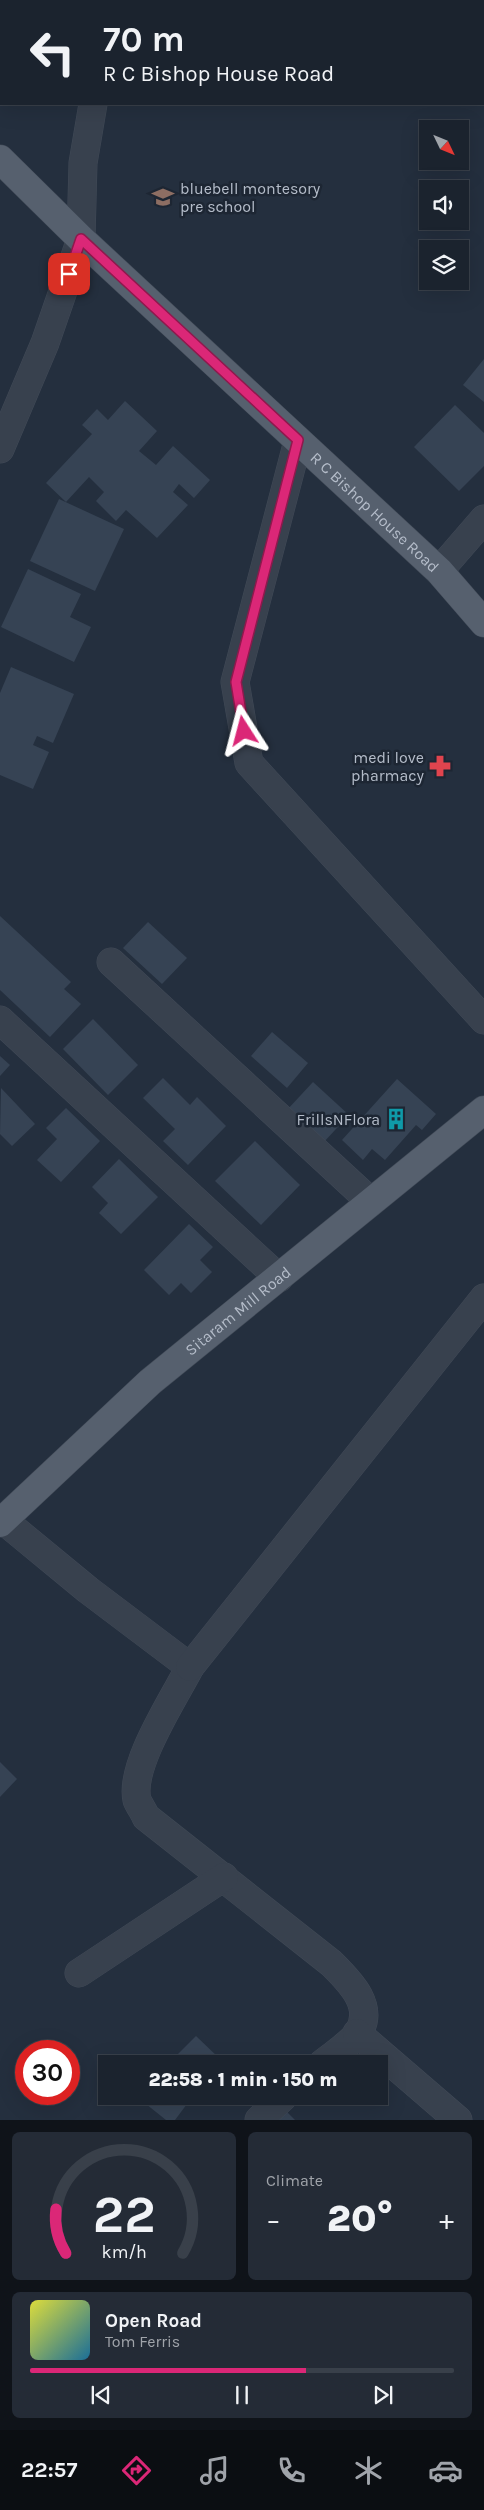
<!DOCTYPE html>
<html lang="en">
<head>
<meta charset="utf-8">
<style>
  :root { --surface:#1b232e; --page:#242b36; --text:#f1f3f6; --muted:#a0a4aa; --line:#39404a; --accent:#db2777 }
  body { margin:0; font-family:Karla,sans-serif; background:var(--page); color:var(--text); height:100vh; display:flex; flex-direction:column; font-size:19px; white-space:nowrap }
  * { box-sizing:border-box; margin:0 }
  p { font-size:16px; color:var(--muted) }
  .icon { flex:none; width:28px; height:28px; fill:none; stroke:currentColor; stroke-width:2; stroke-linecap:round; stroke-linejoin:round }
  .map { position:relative; height:2120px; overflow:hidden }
  .details { display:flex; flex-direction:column; gap:12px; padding:12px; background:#0f1319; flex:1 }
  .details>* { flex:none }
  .hud { position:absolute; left:0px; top:0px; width:485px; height:105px; box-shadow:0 5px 20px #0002,0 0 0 1px var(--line); background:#1b232e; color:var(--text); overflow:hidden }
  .needle { width:32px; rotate:133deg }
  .controls { position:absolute; left:419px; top:120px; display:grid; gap:10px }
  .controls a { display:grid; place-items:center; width:50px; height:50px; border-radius:0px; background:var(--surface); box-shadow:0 5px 20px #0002,0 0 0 1px var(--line); font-size:25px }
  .speed { position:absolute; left:15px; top:2040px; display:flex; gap:10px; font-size:25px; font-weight:700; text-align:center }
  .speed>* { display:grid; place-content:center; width:65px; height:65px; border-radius:50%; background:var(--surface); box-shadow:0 5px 20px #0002,0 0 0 1px var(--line); line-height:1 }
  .speed .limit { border:8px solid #d22; background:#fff; color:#111 }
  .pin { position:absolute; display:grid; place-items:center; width:42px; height:42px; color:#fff; margin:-21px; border-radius:10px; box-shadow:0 2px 8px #0006 }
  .me { position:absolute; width:55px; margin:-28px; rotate:351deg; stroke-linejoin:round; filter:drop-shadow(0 0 4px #0008) }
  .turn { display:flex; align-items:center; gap:18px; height:105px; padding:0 20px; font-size:22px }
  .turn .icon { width:65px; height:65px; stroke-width:2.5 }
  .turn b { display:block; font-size:35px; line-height:42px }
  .big { font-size:38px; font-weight:800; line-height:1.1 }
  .details .widget { flex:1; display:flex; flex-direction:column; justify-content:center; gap:8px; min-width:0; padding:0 18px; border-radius:8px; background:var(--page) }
  .details .dial { align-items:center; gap:0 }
  .dial svg { height:130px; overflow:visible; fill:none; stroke:var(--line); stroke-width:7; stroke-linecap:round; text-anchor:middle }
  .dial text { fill:var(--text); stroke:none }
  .song { display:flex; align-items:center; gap:15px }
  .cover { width:60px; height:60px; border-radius:8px; background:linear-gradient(135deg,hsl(60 70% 55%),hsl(200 70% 35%)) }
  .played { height:5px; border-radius:2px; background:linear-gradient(90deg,var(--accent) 65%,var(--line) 65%) }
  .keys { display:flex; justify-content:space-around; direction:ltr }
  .heat { display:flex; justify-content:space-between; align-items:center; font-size:28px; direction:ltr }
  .details .tiles { flex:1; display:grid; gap:12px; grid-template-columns:1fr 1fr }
  .widget:last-child { grid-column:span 2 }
  .trip { position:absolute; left:98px; top:2055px; width:290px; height:50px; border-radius:0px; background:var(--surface); box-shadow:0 5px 20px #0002,0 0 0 1px var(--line); font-weight:800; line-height:50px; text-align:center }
  .tab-bar { display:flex; height:80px; justify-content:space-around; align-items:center; background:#0b0e12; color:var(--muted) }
  .tab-bar .icon { width:35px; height:35px }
  .tab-bar .selected { color:var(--accent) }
  .tab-bar b { font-size:22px; color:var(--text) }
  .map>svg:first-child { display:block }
  .building { fill:#364354 }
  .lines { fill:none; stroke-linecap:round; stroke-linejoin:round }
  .minor-casing { stroke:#414a57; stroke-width:29 }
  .major-casing { stroke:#414a57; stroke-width:29 }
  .minor { stroke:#38414e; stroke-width:28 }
  .major { stroke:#56606e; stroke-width:28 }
  .route-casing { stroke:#8e194d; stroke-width:12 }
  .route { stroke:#db2777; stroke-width:9 }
  .labels { text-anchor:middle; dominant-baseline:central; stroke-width:5; stroke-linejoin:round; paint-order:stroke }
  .poi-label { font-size:16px; fill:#b4bcc9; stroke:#1d2633; text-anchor:end }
  .street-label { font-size:16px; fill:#b4bcc9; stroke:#1d2633 }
</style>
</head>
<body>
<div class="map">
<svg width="484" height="2120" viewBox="0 0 484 2120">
  <rect width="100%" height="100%" fill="#242f3e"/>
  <g class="building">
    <polygon points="484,359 484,402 463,385"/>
    <polygon points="125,401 157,431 139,451 156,465 173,446 210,480 194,498 179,484 173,492 188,505 157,538 126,510 116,521 96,501 104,492 89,477 66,502 46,483 92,434 82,425 97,409 108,420"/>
    <polygon points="455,405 484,433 484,466 459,491 414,447"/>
    <polygon points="59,499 124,529 95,591 30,561"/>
    <polygon points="28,569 81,594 70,617 91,627 74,662 1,627"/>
    <polygon points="11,667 74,694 53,743 37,736 33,745 49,752 33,789 0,775 0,693"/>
    <polygon points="0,916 71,982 64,989 81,1004 50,1037 0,990"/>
    <polygon points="148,922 187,958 162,984 123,948"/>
    <polygon points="93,1019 138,1065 108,1095 63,1049"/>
    <polygon points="272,1032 308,1063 287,1088 251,1056"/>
    <polygon points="0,1056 10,1065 0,1076"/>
    <polygon points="163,1078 190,1105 197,1097 226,1126 188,1165 163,1141 175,1129 143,1098"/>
    <polygon points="397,1079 436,1114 422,1130 416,1125 385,1160 372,1149 363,1160 342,1140"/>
    <polygon points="313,1082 349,1115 323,1143 287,1110"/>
    <polygon points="1,1088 35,1124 12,1146 0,1134"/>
    <polygon points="66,1108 100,1141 61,1182 37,1160 57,1139 46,1128"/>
    <polygon points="255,1141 300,1185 261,1225 215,1181"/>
    <polygon points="119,1159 158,1197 121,1234 99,1213 108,1203 92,1187"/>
    <polygon points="189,1224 213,1247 200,1260 212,1272 191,1293 181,1283 169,1295 144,1270"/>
    <polygon points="0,1762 17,1779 0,1797"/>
    <polygon points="196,2036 220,2059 215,2064 176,2064 172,2060"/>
    <polygon points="136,2096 193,2096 175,2120 166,2120"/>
    <polygon points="282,2107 295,2120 270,2120"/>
  </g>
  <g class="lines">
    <g class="minor-casing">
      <g id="minor">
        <polyline points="110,1 110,0"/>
        <polyline points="298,441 235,682 249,763 484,1020"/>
        <polyline points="0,449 45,343 81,239 83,163 93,104"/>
        <polyline points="439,571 484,519"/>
        <polyline points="111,962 371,1202"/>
        <polyline points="0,1020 279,1278"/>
        <path d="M3 1520 88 1590 190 1667C174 1698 129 1766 137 1800 139 1805 144 1812 146 1817L331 1963C348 1980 376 2006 358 2033 350 2044 333 2055 322 2064"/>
        <polyline points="190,1667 484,1298"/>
        <polyline points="79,1973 224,1877"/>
        <polyline points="357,2033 458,2120"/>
        <polyline points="259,2120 284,2096"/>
      </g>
    </g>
    <g class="major-casing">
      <g id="major">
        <path id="s1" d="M0 159 81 239 439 571 484 623"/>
        <path id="s2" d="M0 1523 150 1382 484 1110"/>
      </g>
    </g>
    <use href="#minor" class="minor"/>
    <use href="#major" class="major"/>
  </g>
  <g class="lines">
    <g class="route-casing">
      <polyline id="route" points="69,274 81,239 298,440 236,682 244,731"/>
    </g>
    <use href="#route" class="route"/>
  </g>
  <defs>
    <g id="school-bare" transform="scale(1.725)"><path d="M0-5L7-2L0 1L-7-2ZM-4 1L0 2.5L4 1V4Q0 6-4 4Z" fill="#8d6e63" stroke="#1d2633" stroke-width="2.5" paint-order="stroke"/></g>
    <g id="pharmacy-bare" transform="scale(1.725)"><path d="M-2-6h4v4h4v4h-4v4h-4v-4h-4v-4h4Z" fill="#e0444e" stroke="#1d2633" stroke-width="2.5" paint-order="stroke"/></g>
    <g id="building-bare" transform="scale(1.725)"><path d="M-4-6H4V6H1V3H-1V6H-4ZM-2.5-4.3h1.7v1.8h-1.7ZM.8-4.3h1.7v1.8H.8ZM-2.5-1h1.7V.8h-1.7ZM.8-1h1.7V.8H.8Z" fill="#0f9aa8" stroke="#1d2633" stroke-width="2.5" paint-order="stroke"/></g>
  </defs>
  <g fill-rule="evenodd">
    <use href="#school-bare" x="163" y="197"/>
    <use href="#pharmacy-bare" x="440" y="766"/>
    <use href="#building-bare" x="396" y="1119"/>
  </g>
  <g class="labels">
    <g class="poi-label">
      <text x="180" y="188" text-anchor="start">bluebell montesory<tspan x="180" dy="18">pre school</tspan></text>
      <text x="424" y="757">medi love<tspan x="424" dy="18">pharmacy</tspan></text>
      <text x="380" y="1119">FrillsNFlora</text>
    </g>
    <g class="street-label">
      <text stroke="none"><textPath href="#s1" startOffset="515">R C Bishop House Road</textPath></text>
      <text stroke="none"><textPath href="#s2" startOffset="319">Sitaram Mill Road</textPath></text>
    </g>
  </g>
</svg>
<div class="controls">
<a><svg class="needle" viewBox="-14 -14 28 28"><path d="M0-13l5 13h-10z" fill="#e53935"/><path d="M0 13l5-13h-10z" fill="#a0a4aa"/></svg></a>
<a><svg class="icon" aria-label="sound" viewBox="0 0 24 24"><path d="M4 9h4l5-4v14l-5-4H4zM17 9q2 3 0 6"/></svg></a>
<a><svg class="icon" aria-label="layers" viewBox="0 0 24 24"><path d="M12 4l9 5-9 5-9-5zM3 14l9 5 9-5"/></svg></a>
</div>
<div class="speed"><div class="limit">30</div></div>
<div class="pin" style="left:69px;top:274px;background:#d93025"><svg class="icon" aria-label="arrive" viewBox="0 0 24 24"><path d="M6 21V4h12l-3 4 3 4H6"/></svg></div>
<svg class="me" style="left:244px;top:731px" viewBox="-20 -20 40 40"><path d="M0-17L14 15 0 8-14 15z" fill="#db2777" stroke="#fff" stroke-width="4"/></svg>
<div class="trip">22:58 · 1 min · 150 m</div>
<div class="hud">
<div class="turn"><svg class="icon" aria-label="left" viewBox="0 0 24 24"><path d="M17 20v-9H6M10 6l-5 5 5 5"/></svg><div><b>70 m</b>R C Bishop House Road</div></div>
</div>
</div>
<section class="details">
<div class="tiles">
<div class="widget dial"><svg viewBox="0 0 100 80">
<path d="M14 69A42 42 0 1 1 86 69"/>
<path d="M14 69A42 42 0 0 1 8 42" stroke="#db2777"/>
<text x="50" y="56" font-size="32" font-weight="700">22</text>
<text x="50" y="72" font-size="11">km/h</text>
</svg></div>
<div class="widget"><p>Climate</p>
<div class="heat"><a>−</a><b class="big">20°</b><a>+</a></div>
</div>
<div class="widget">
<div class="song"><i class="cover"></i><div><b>Open Road</b><p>Tom Ferris</p></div></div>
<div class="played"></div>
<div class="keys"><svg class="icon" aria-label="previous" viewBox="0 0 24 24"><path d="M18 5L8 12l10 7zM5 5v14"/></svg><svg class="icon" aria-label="pause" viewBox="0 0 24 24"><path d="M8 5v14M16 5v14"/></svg><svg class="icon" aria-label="next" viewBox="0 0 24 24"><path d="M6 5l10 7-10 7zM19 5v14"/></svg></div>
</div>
</div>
</section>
<nav class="tab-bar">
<b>22:57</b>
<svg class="icon selected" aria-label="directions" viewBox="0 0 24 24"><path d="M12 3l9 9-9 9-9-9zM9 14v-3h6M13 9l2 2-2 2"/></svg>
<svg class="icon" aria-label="music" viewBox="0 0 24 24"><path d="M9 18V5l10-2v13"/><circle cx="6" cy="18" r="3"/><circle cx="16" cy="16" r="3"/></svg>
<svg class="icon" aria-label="phone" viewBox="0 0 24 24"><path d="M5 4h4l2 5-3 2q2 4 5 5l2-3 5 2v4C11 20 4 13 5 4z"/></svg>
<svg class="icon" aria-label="climate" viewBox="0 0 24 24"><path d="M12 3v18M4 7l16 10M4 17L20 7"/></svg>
<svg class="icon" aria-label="car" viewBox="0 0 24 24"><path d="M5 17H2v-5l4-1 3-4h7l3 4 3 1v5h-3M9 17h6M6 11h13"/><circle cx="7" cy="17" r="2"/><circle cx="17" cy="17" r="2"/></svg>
</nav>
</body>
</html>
